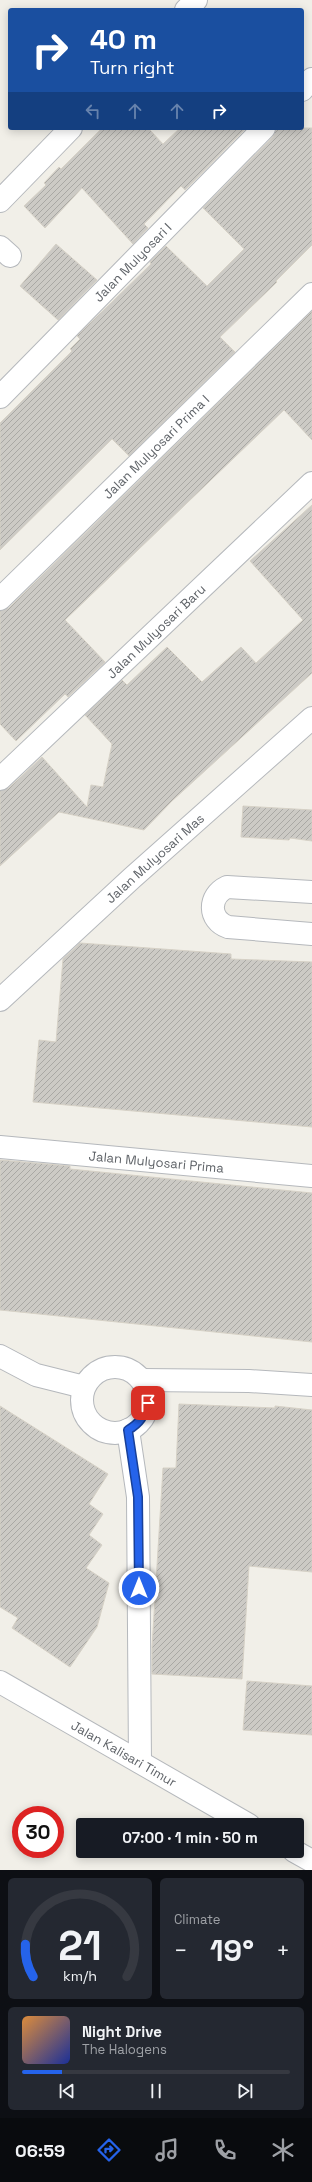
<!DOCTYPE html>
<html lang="en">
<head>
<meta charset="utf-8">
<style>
  :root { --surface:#171b24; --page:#242831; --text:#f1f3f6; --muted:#9ea1a6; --line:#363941; --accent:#2563eb }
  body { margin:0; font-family:"Space Grotesk",sans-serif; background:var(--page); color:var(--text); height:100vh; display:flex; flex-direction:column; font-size:15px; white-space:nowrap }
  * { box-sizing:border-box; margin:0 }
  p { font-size:13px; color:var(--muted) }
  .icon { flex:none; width:22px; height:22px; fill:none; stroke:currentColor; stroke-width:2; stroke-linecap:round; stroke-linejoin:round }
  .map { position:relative; height:1870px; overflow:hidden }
  .sheet { display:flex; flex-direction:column; gap:8px; padding:8px; background:#0d0f14; flex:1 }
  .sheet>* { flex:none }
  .guide { position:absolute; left:8px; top:8px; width:296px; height:122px; border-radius:4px; box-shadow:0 2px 10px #0003; background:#1a4fa0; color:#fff; overflow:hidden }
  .speed { position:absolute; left:12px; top:1806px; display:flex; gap:8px; font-size:20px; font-weight:700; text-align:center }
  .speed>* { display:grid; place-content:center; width:52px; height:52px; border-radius:50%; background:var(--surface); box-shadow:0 2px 10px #0003; line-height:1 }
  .speed .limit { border:6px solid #d22; background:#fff; color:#111 }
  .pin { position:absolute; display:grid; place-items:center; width:34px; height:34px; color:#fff; margin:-17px; border-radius:8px; box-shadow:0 2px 6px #0006 }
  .me { position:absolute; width:44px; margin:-22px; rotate:0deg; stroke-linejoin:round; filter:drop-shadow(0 0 3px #0008) }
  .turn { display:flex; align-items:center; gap:14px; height:84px; padding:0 16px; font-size:18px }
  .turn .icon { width:52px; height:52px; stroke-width:2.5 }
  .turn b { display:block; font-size:28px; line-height:34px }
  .lanes { display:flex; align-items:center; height:38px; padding:0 16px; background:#0003; justify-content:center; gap:20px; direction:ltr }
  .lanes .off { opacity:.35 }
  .big { font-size:30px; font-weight:700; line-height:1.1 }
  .sheet .widget { flex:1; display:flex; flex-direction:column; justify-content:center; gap:6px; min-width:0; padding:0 14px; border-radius:6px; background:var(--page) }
  .sheet .dial { align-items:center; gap:0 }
  .dial svg { height:104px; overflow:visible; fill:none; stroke:var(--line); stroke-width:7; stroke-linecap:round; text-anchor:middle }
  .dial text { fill:var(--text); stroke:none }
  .song { display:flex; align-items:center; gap:12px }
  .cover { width:48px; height:48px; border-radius:6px; background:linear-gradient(135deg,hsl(30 70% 55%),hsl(230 70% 35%)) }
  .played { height:4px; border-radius:2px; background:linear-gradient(90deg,var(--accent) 15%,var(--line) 15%) }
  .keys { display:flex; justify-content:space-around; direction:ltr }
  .heat { display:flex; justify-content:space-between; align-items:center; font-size:22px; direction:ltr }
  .sheet .tiles { flex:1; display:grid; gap:8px; grid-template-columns:1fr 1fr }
  .widget:last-child { grid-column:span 2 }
  .trip { position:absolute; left:76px; top:1818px; width:228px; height:40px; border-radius:4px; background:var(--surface); box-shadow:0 2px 10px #0003; font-weight:700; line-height:40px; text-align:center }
  .menu { display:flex; height:64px; justify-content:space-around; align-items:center; background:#090b0e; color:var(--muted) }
  .menu .icon { width:28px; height:28px }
  .menu .current { color:var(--accent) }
  .menu b { font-size:18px; color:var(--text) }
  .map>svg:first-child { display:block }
  .building { fill:url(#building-hatch); stroke:#d6d1c6 }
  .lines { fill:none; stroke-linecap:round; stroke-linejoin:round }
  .minor-casing { stroke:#b5b8bc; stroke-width:24 }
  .minor { stroke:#fff; stroke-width:22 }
  .route-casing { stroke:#184099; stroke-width:10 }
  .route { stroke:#2563eb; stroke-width:7 }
  .labels { text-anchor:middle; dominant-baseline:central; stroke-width:3; stroke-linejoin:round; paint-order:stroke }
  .street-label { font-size:13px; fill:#5f6368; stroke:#fff }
</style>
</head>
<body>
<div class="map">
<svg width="312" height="1870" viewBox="0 0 312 1870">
  <defs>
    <pattern id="building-hatch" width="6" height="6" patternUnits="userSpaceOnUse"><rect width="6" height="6" fill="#cccac5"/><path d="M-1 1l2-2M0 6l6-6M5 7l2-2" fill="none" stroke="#a9a8a4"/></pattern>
  </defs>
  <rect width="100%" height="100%" fill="#f1efe8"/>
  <g class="building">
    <polygon points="102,128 148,128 163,144 180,128 246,128 185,190 181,186 144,224 148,228 133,244 82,188 45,228 24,206 46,185 44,183 59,167 61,169"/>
    <polygon points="276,128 312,128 312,245 276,281 277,282 220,337 235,352 129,456 112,439 0,550 0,423 72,351 70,349 80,339 77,336 151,264 150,262 166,246 207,286 244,249 203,208 273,137"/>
    <polygon points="56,244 97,280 58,320 20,286"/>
    <polygon points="312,311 312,440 284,410 65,620 105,662 68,697 65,694 16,741 0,724 0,611 9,608"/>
    <polygon points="312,505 312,673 172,801 144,830 59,812 0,866 0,791 9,788 42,757 87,807 91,785 103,787 112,744 85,715 122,680 127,685 167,647 202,682 241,647 256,663 303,620 250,561"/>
    <polygon points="243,806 312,810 312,841 290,838 289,840 241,837"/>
    <polygon points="80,943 231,954 231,959 312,962 312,1127 33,1102 39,1040 56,1042 63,959"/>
    <polygon points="0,1160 70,1166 70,1169 312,1193 312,1342 0,1310"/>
    <polygon points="179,1404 275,1408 275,1406 312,1410 312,1572 249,1566 242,1679 152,1674 152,1647 163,1468 176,1468"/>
    <polygon points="0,1406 108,1474 89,1504 103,1514 89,1535 102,1545 86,1568 109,1583 97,1627 70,1667 12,1628 18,1618 0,1607"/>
    <polygon points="247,1681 312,1686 312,1735 243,1730"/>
  </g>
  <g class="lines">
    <g class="minor-casing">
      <g id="minor">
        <polyline points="186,10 196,0"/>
        <polyline points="302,90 312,79"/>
        <polyline points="0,201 71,128"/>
        <polyline points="0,247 10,256"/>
        <path id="s1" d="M0 397 264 128"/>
        <path id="s2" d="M0 599 312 294"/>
        <path id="s3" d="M0 779 312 483"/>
        <path d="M312 892 227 887C208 896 208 920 228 927L312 934"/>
        <path id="s4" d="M0 1000 132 878 312 718"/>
        <path id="s5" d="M0 1147 312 1176"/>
        <polyline points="0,1356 36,1375 84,1387"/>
        <circle cx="115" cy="1400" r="33"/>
        <polyline points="142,1380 249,1381 312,1385"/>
        <polyline points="128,1430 138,1497 140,1762"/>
        <path id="s6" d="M0 1682 249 1825"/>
        <polyline points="294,1851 312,1861"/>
      </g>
    </g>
    <use href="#minor" class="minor"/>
  </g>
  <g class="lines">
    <g class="route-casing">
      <path id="route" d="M139 1588 138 1497 128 1430C140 1423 144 1416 148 1403"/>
    </g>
    <use href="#route" class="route"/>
  </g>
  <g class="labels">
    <g class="street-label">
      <text stroke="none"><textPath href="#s1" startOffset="189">Jalan Mulyosari I</textPath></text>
      <text stroke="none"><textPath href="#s2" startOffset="218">Jalan Mulyosari Prima I</textPath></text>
      <text stroke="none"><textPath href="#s3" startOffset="215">Jalan Mulyosari Baru</textPath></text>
      <text stroke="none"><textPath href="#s4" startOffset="210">Jalan Mulyosari Mas</textPath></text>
      <text stroke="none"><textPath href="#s5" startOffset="157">Jalan Mulyosari Prima</textPath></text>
      <text stroke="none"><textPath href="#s6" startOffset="143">Jalan Kalisari Timur</textPath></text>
    </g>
  </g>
</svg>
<div class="speed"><div class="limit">30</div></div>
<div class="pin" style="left:148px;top:1403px;background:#d93025"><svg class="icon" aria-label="arrive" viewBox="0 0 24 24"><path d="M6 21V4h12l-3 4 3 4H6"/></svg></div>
<svg class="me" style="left:139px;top:1588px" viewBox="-20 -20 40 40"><circle r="17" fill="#2563eb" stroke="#fff" stroke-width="3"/><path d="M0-11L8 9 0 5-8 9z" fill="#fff"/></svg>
<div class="trip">07:00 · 1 min · 50 m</div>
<div class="guide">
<div class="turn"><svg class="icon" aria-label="right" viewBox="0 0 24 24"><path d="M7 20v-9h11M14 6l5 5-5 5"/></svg><div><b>40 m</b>Turn right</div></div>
<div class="lanes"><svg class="icon off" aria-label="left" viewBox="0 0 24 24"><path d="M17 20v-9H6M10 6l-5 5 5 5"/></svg><svg class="icon off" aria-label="ahead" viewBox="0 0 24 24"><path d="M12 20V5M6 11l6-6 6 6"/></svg><svg class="icon off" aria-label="ahead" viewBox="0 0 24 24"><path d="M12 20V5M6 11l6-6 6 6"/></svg><svg class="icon" aria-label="right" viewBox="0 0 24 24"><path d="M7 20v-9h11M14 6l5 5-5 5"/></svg></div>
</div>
</div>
<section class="sheet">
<div class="tiles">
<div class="widget dial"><svg viewBox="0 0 100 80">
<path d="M14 69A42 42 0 1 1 86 69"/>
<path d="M14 69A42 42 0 0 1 8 44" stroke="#2563eb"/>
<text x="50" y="56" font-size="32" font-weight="700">21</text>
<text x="50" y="72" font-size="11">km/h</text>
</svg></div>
<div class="widget"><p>Climate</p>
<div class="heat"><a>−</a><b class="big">19°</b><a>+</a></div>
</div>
<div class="widget">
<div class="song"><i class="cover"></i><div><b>Night Drive</b><p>The Halogens</p></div></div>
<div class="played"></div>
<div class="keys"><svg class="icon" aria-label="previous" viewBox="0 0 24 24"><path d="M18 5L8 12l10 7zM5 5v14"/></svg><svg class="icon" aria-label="pause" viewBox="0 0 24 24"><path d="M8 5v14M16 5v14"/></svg><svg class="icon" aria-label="next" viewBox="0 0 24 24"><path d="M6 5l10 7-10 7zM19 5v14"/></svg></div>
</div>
</div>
</section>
<nav class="menu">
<b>06:59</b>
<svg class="icon current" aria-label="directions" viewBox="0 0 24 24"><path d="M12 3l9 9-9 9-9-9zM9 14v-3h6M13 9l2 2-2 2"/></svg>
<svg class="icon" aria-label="music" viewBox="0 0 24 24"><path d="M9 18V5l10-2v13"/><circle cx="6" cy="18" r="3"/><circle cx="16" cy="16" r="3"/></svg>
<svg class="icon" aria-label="phone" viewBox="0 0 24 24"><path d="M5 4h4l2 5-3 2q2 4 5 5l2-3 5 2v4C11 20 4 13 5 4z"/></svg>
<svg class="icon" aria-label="climate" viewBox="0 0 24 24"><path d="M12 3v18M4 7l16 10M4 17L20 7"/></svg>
</nav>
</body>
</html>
